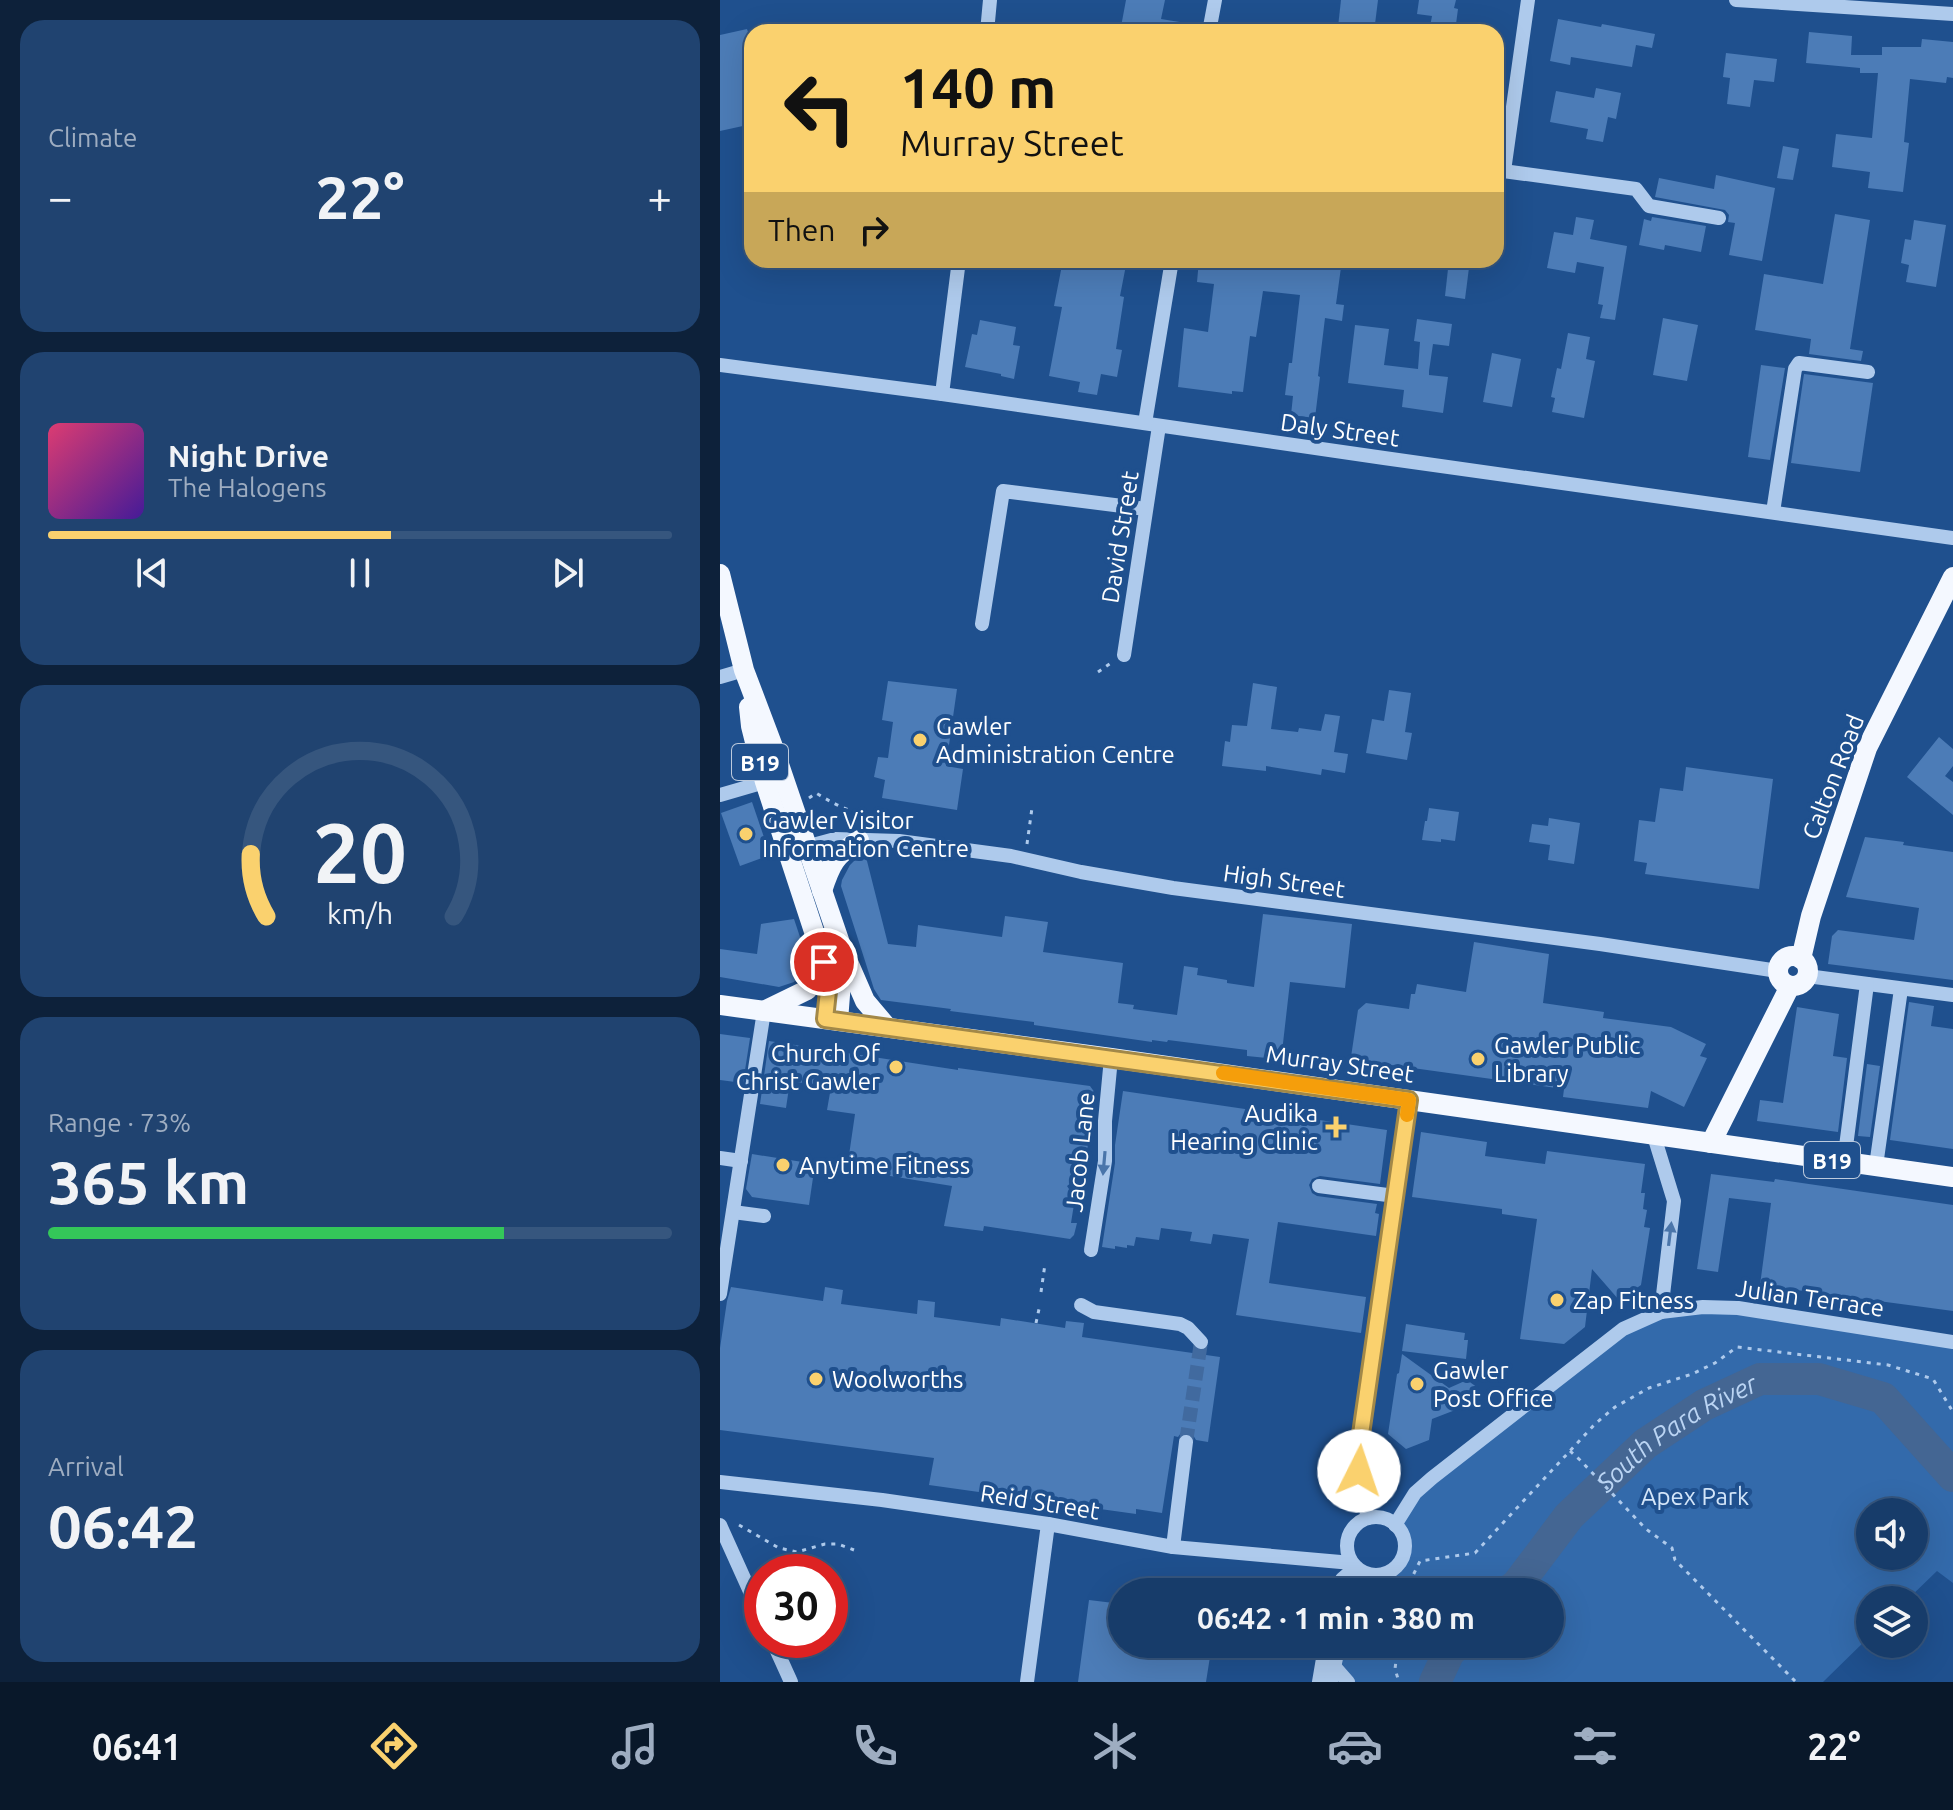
<!DOCTYPE html>
<html lang="en">
<head>
<meta charset="utf-8">
<style>
  :root { --surface:#173c6a; --page:#204370; --text:#f1f3f6; --muted:#9eadc1; --line:#36567e; --accent:#fad16e }
  body { margin:0; font-family:Ubuntu,sans-serif; background:var(--page); color:var(--text); height:100vh; display:flex; flex-direction:column; font-size:30px; white-space:nowrap }
  * { box-sizing:border-box; margin:0 }
  p { font-size:26px; color:var(--muted) }
  .icon { flex:none; width:44px; height:44px; fill:none; stroke:currentColor; stroke-width:2; stroke-linecap:round; stroke-linejoin:round }
  .map { position:relative; flex:1; overflow:hidden }
  .side { display:flex; flex-direction:column; gap:20px; padding:20px; background:#0d213a; width:720px }
  .side>* { flex:none }
  .top-card { position:absolute; left:24px; top:24px; width:760px; height:244px; border-radius:24px; box-shadow:0 8px 32px #0002,0 0 0 2px var(--line); background:#fad16e; color:#111; overflow:hidden }
  .controls { position:absolute; left:1136px; top:1498px; display:grid; gap:16px }
  .controls a { display:grid; place-items:center; width:72px; height:72px; border-radius:50%; background:var(--surface); box-shadow:0 8px 32px #0002,0 0 0 2px var(--line); font-size:40px }
  .speed { position:absolute; left:24px; top:1554px; display:flex; gap:16px; font-size:40px; font-weight:700; text-align:center }
  .speed>* { display:grid; place-content:center; width:104px; height:104px; border-radius:50%; background:var(--surface); box-shadow:0 8px 32px #0002,0 0 0 2px var(--line); line-height:1 }
  .speed .limit { border:12px solid #d22; background:#fff; color:#111 }
  .pin { position:absolute; display:grid; place-items:center; width:68px; height:68px; color:#fff; margin:-34px; border:4px solid #fff; border-radius:50%; box-shadow:0 2px 8px #0007 }
  .me { position:absolute; width:88px; margin:-44px; rotate:4deg; stroke-linejoin:round; filter:drop-shadow(0 0 6px #0008) }
  .turn { display:flex; align-items:center; gap:28px; height:168px; padding:0 24px; font-size:36px }
  .turn .icon { width:104px; height:104px; stroke-width:2.5 }
  .turn b { display:block; font-size:56px; line-height:68px }
  .then { display:flex; align-items:center; height:76px; padding:0 24px; background:#0003; gap:16px; font-size:30px }
  .big { font-size:60px; font-weight:700; line-height:1.1 }
  .side .card { flex:1; display:flex; flex-direction:column; justify-content:center; gap:12px; min-width:0; padding:0 28px; border-radius:24px; background:var(--page) }
  .side .dial { align-items:center; gap:0 }
  .dial svg { height:208px; overflow:visible; fill:none; stroke:var(--line); stroke-width:7; stroke-linecap:round; text-anchor:middle }
  .dial text { fill:var(--text); stroke:none }
  .song { display:flex; align-items:center; gap:24px }
  .cover { width:96px; height:96px; border-radius:12px; background:linear-gradient(135deg,hsl(340 70% 55%),hsl(260 70% 35%)) }
  .played { height:8px; border-radius:4px; background:linear-gradient(90deg,var(--accent) 55%,var(--line) 55%) }
  .keys { display:flex; justify-content:space-around; direction:ltr }
  .heat { display:flex; justify-content:space-between; align-items:center; font-size:44px; direction:ltr }
  .charge { height:12px; border-radius:6px; background:linear-gradient(90deg,#34c759 73%,var(--line) 0) }
  .trip { position:absolute; left:388px; top:1578px; width:456px; height:80px; border-radius:40px; background:var(--surface); box-shadow:0 8px 32px #0002,0 0 0 2px var(--line); font-weight:700; line-height:80px; text-align:center }
  .tab-bar { display:flex; height:128px; justify-content:space-around; align-items:center; background:#09182a; color:var(--muted) }
  .tab-bar .icon { width:56px; height:56px }
  .tab-bar .selected { color:var(--accent) }
  .tab-bar b { font-size:36px; color:var(--text) }
  main { display:flex; flex:1; min-height:0 }
  .map>svg:first-child { display:block }
  .green { fill:#336aab; fill-rule:evenodd }
  .lines { fill:none; stroke-linecap:round; stroke-linejoin:round }
  .river { stroke:#446693; stroke-width:32 }
  .building { fill:#4c7cb7 }
  .minor-tunnel { stroke:#416a9f; stroke-width:14; stroke-dasharray:14 7; stroke-linecap:butt }
  .path { stroke:#aecaec; stroke-width:3; stroke-dasharray:4 6; stroke-linecap:butt }
  .minor { stroke:#aecaec; stroke-width:14 }
  .major { stroke:#f4f8ff; stroke-width:20 }
  .oneway { fill:#4a75aa }
  .route-casing { stroke:#a28848; stroke-width:20 }
  .route { stroke:#fad16e; stroke-width:14 }
  .slow { stroke:#f59e0b; stroke-width:14 }
  .poi-dot { fill:#fad16e; stroke:#1f508e; stroke-width:3 }
  .labels { text-anchor:middle; dominant-baseline:central; stroke-width:8; stroke-linejoin:round; paint-order:stroke }
  .shield { fill:#1f508e; stroke:#bccadd; stroke-width:2 }
  .shield-label { font-size:22px; font-weight:bold; fill:#fff }
  .street-label { font-size:24px; fill:#fff; stroke:#1f508e }
  .poi-label { font-size:24px; fill:#fff; stroke:#1f508e; text-anchor:start }
  .park-label { font-size:24px; fill:#d3e5f9; stroke:#1f508e }
  .water-label { font-size:26px; font-style:italic; fill:#bad4f3; stroke:#1f508e }
</style>
</head>
<body>
<main>
<section class="side">
<div class="card"><p>Climate</p>
<div class="heat"><a>−</a><b class="big">22°</b><a>+</a></div>
</div>
<div class="card">
<div class="song"><i class="cover"></i><div><b>Night Drive</b><p>The Halogens</p></div></div>
<div class="played"></div>
<div class="keys"><svg class="icon" aria-label="previous" viewBox="0 0 24 24"><path d="M18 5L8 12l10 7zM5 5v14"/></svg><svg class="icon" aria-label="pause" viewBox="0 0 24 24"><path d="M8 5v14M16 5v14"/></svg><svg class="icon" aria-label="next" viewBox="0 0 24 24"><path d="M6 5l10 7-10 7zM19 5v14"/></svg></div>
</div>
<div class="card dial"><svg viewBox="0 0 100 80">
<path d="M14 69A42 42 0 1 1 86 69"/>
<path d="M14 69A42 42 0 0 1 8 45" stroke="#fad16e"/>
<text x="50" y="56" font-size="32" font-weight="700">20</text>
<text x="50" y="72" font-size="11">km/h</text>
</svg></div>
<div class="card"><p>Range · 73%</p><b class="big">365 km</b><div class="charge"></div></div>
<div class="card"><p>Arrival</p><b class="big">06:42</b></div>
</section>
<div class="map">
<svg width="1233" height="1682" viewBox="0 0 1233 1682">
  <rect width="100%" height="100%" fill="#1f508e"/>
  <path class="green" d="M983 1307 1233 1342V1583L1217 1571 1187 1600H1150V1636L1103 1682H628L614 1666 619 1644H830V1592H634C639 1587 646 1577 653 1575 657 1573 662 1574 666 1573 686 1567 686 1545 680 1530L695 1493 903 1329ZM1150 1512H1194V1556H1150Z"/>
  <g class="lines">
    <g class="river">
      <path id="s1" d="M787 1592 797 1585 849 1516 925 1444 984 1405 1040 1379H1099L1163 1398 1233 1476"/>
      <polyline points="715,1682 729,1652 738,1644"/>
    </g>
  </g>
  <g class="building">
    <polygon points="406,0 445,0 441,19 472,24 471,32 400,32"/>
    <polygon points="621,0 658,0 654,32 618,27"/>
    <polygon points="699,0 736,0 734,8 738,9 736,24 732,24 731,32 709,32 712,16 697,14"/>
    <polygon points="838,19 881,27 882,24 935,34 932,48 916,45 912,67 851,57 850,65 830,61"/>
    <polygon points="27,29 28,32 32,32 32,124 0,131 0,35"/>
    <polygon points="1089,32 1132,36 1131,55 1162,55 1162,47 1201,47 1202,39 1233,42 1233,78 1227,77 1226,83 1190,79 1184,142 1189,143 1183,192 1148,188 1150,172 1112,167 1116,134 1152,138 1158,73 1140,73 1140,68 1086,63"/>
    <polygon points="1006,53 1057,59 1054,82 1034,80 1030,107 1007,104 1010,78 1003,77"/>
    <polygon points="876,88 901,93 896,119 888,117 883,142 866,139 868,129 830,122 836,91 874,98"/>
    <polygon points="1063,146 1079,149 1073,180 1057,178"/>
    <polygon points="996,175 1055,188 1042,261 1009,255 1015,223 1008,222 1009,215 1005,210 935,197 939,178 994,189"/>
    <polygon points="1115,214 1150,220 1130,349 1143,351 1141,361 1089,354 1091,339 1035,330 1044,274 1103,284"/>
    <polygon points="856,217 874,220 870,239 907,246 895,320 880,318 883,305 878,304 884,267 857,262 855,273 827,268 834,232 853,235"/>
    <polygon points="932,217 986,226 981,252 945,245 944,250 919,245 924,219 931,221"/>
    <polygon points="1194,220 1226,225 1216,287 1186,282 1189,265 1181,263 1185,239 1191,240"/>
    <polygon points="343,260 407,260 400,296 404,297 396,349 402,350 397,377 381,374 377,395 358,392 360,382 329,376 342,307 334,306"/>
    <polygon points="479,260 538,260 595,267 596,260 622,260 616,304 624,305 622,321 605,318 598,376 600,377 595,418 571,415 573,396 565,395 569,363 572,363 580,295 543,291 536,337 530,336 523,392 512,391 512,394 458,387 464,328 488,332 494,284 477,282"/>
    <polygon points="729,260 750,260 745,299 725,296"/>
    <polygon points="943,318 978,325 967,381 933,375"/>
    <polygon points="697,319 732,324 729,346 713,344 709,371 704,370 709,371 709,375 728,377 723,413 682,407 684,390 628,383 635,325 669,329 664,365 698,369 700,342 694,341"/>
    <polygon points="260,320 296,327 293,345 300,346 294,379 281,376 281,374 245,367 252,334 257,335"/>
    <polygon points="848,333 870,337 866,359 875,361 864,418 832,412 835,398 831,397 837,368 841,369"/>
    <polygon points="772,353 801,359 792,407 763,402"/>
    <polygon points="1041,365 1065,368 1050,460 1028,457"/>
    <polygon points="1084,374 1153,383 1140,472 1071,463"/>
    <polygon points="168,681 237,689 226,766 243,769 237,810 162,798 165,780 154,777 158,757 168,758 173,722 162,720"/>
    <polygon points="533,683 557,687 551,729 578,732 579,728 601,731 605,714 620,716 614,752 628,754 625,773 602,769 601,775 546,766 546,771 502,766 505,741 510,742 512,725 527,726"/>
    <polygon points="669,690 691,693 685,732 692,733 687,760 646,753 652,719 664,721"/>
    <polygon points="1219,737 1233,749 1233,766 1225,776 1233,782 1233,815 1187,777"/>
    <polygon points="966,767 1053,779 1039,889 925,874 927,863 914,861 919,820 935,822 940,788 963,791"/>
    <polygon points="32,802 50,855 20,866 1,813"/>
    <polygon points="709,808 739,812 735,841 721,839 721,842 702,840 705,821 707,821"/>
    <polygon points="829,818 860,823 854,864 828,860 830,845 809,842 812,824 828,826"/>
    <polygon points="1145,837 1184,842 1183,845 1233,852 1233,980 1108,964 1112,936 1118,930 1194,940 1199,908 1126,897"/>
    <polygon points="146,857 168,944 196,947 198,925 282,937 285,916 328,922 323,952 403,963 398,1003 414,1005 413,1009 457,1015 464,966 478,968 477,975 507,980 507,983 534,987 543,914 632,924 625,988 570,982 562,1052 557,1059 527,1056 527,1050 448,1040 447,1042 432,1040 432,1042 314,1025 314,1022 230,1011 231,1009 161,1000 154,989 121,886 122,880 130,865 136,859"/>
    <polygon points="74,919 85,952 86,967 74,982 59,987 0,977 0,949 37,954 41,924"/>
    <polygon points="754,942 829,954 823,1003 884,1012 883,1018 951,1027 986,1044 980,1056 987,1058 964,1107 931,1091 928,1108 843,1097 844,1089 671,1065 671,1070 637,1066 631,1057 638,1010 646,1003 689,1009 691,994 695,994 697,984 746,992"/>
    <polygon points="1189,1002 1214,1006 1211,1026 1233,1029 1233,1149 1170,1140"/>
    <polygon points="1077,1007 1119,1014 1113,1056 1127,1058 1118,1132 1037,1121 1040,1100 1063,1103"/>
    <polygon points="0,1034 30,1038 23,1083 0,1080"/>
    <polygon points="49,1041 238,1070 238,1068 370,1086 375,1093 364,1173 347,1186 355,1198 351,1223 357,1223 354,1235 350,1239 264,1226 263,1231 224,1226 232,1186 127,1169 135,1114 107,1110 111,1087 70,1081 66,1108 40,1104"/>
    <polygon points="1147,1064 1160,1066 1150,1137 1138,1136"/>
    <polygon points="403,1091 667,1130 660,1184 600,1176 592,1179 589,1185 592,1193 597,1196 657,1204 655,1213 659,1214 656,1236 558,1222 549,1283 646,1297 641,1333 516,1315 529,1239 493,1234 491,1244 470,1241 472,1232 441,1228 439,1240 416,1237 414,1246 407,1245 407,1248 395,1246 395,1249 382,1247 395,1163 395,1145"/>
    <polygon points="701,1132 767,1142 765,1156 825,1164 827,1151 925,1164 921,1193 925,1193 923,1209 927,1210 924,1227 930,1228 921,1285 899,1300 872,1269 865,1327 844,1344 800,1339 817,1219 782,1214 782,1209 692,1197"/>
    <polygon points="32,1154 95,1164 89,1205 32,1197 26,1189"/>
    <polygon points="991,1174 1054,1182 1055,1179 1233,1205 1233,1311 1040,1285 1051,1203 1009,1198 998,1272 977,1269"/>
    <polygon points="11,1287 103,1301 105,1287 123,1290 121,1304 197,1314 198,1300 215,1302 214,1317 280,1326 281,1318 345,1328 346,1321 364,1323 362,1337 500,1357 488,1442 476,1440 473,1435 468,1432 461,1433 458,1437 454,1436 442,1513 416,1509 416,1514 209,1485 214,1458 0,1430 0,1348 7,1301"/>
    <polygon points="686,1324 745,1333 744,1340 748,1340 746,1359 682,1351"/>
    <polygon points="682,1354 729,1388 747,1380 758,1388 756,1402 712,1419 709,1440 686,1449 668,1434 677,1374 679,1373"/>
    <polygon points="369,1600 402,1604 402,1644 492,1644 486,1682 358,1682"/>
  </g>
  <g class="lines">
    <polyline class="minor-tunnel" points="466,1442 481,1342"/>
    <g class="path">
      <polyline points="378,672 391,663"/>
      <path d="M89 798 96 793C123 810 149 819 181 824"/>
      <polyline points="307,844 312,808"/>
      <polyline points="321,1292 325,1264"/>
      <polyline points="316,1323 319,1309"/>
      <polyline points="850,1451 860,1460 926,1529 952,1548 955,1560 1076,1682"/>
      <polyline points="19,1525 59,1548 77,1552 105,1544 118,1544 134,1550"/>
      <polyline points="660,1590 685,1588"/>
      <polyline points="685,1592 700,1561 755,1553 875,1424 895,1407 929,1388 972,1374 995,1363 1017,1347 1168,1365 1213,1379 1233,1412"/>
      <polyline points="678,1644 675,1669 679,1682"/>
    </g>
    <g class="minor">
      <polyline points="1016,0 1233,14"/>
      <polyline points="267,32 270,0"/>
      <polyline points="489,32 495,0"/>
      <polyline points="776,170 916,189 929,206 999,218"/>
      <polyline points="784,171 808,0"/>
      <polyline points="0,365 222,394 664,458 1233,538"/>
      <polyline points="222,394 239,260"/>
      <polyline points="425,423 452,260"/>
      <polyline points="1053,512 1075,369 1079,363 1148,372"/>
      <polyline points="262,624 283,491 426,509"/>
      <polyline points="404,655 439,426"/>
      <polyline points="0,677 24,670"/>
      <polyline points="0,795 45,782"/>
      <polyline points="78,849 115,839 179,841 291,856 361,872 453,888 880,944 1058,971"/>
      <polyline points="1087,976 1233,995"/>
      <polyline points="934,1136 954,1201 941,1312"/>
      <polyline points="0,1158 21,1161"/>
      <polyline points="1124,1162 1147,984"/>
      <polyline points="1156,1166 1181,989"/>
      <polyline points="599,1186 675,1196"/>
      <polyline points="13,1212 44,1216"/>
      <polyline points="371,1250 385,1161 385,1121 391,1058"/>
      <polyline points="0,1294 44,1011"/>
      <polyline points="361,1305 374,1312 460,1324 468,1328 481,1342"/>
      <polyline points="0,1482 162,1500 328,1524 453,1547 632,1563"/>
      <circle cx="656" cy="1546" r="29"/>
      <polyline points="648,1518 640,1484 638,1455 689,1100"/>
      <polyline points="0,1525 42,1618"/>
      <polyline points="675,1525 695,1493 712,1478 903,1329 941,1312 983,1307 1018,1308 1233,1342"/>
      <polyline points="453,1547 466,1442"/>
      <polyline points="618,1592 622,1579 636,1567"/>
      <polyline points="634,1592 641,1579 651,1575"/>
      <polyline points="52,1640 71,1682"/>
      <polyline points="604,1651 614,1666 628,1682"/>
      <polyline points="307,1682 328,1524"/>
      <polyline points="599,1682 605,1647"/>
      <polyline points="611,1682 619,1644"/>
    </g>
    <g class="major">
      <polyline points="0,574 24,670 52,744 120,943 122,969 118,1021"/>
      <polyline points="29,707 31,726 45,782 104,962 109,982 108,1003"/>
      <path d="M102 891C111 863 115 856 139 840"/>
      <polyline points="125,955 145,1001 167,1027"/>
      <circle cx="1073" cy="971" r="15"/>
      <polyline points="1081,959 1091,916 1147,748 1233,577"/>
      <polyline points="0,1005 391,1058 1233,1177"/>
      <polyline points="44,1011 87,990 104,962"/>
      <polyline points="991,1143 1070,986"/>
    </g>
  </g>
  <defs><path id="oneway-solid" d="M-6-.8H1V-3.2L6.5 0L1 3.2V.8H-6Z" transform="scale(2)"/></defs>
  <g class="oneway">
    <use href="#oneway-solid" transform="translate(384 1163) rotate(95)"/>
    <use href="#oneway-solid" transform="translate(950 1234) rotate(-83)"/>
  </g>
  <g class="lines">
    <g class="route-casing">
      <polyline id="route" points="104,962 109,982 105,1019 689,1100 638,1455 639,1471"/>
    </g>
    <use href="#route" class="route"/>
    <polyline class="slow" points="503,1073 689,1100 687,1115"/>
  </g>
  <g class="poi-dot">
    <circle cx="200" cy="740" r="8"/>
    <circle cx="26" cy="834" r="8"/>
    <circle cx="758" cy="1059" r="8"/>
    <circle cx="176" cy="1067" r="8"/>
    <path d="M612 1115h8v8h8v8h-8v8h-8v-8h-8v-8h8z"/>
    <circle cx="63" cy="1165" r="8"/>
    <circle cx="837" cy="1300" r="8"/>
    <circle cx="96" cy="1379" r="8"/>
    <circle cx="697" cy="1384" r="8"/>
  </g>
  <g class="labels">
    <g class="shield">
      <rect x="12" y="744" width="56" height="36" rx="6"/>
      <rect x="1084" y="1142" width="56" height="36" rx="6"/>
    </g>
    <g class="shield-label">
      <text x="40" y="762">B19</text>
      <text x="1112" y="1160">B19</text>
    </g>
    <g class="street-label">
      <text transform="translate(620 430) rotate(8)">Daly Street</text>
      <text transform="translate(400 537) rotate(-81)">David Street</text>
      <text transform="translate(1113 777) rotate(-69)">Calton Road</text>
      <text transform="translate(564 881) rotate(8)">High Street</text>
      <text transform="translate(620 1064) rotate(8)">Murray Street</text>
      <text transform="translate(360 1152) rotate(-84)">Jacob Lane</text>
      <text transform="translate(1090 1298) rotate(8)">Julian Terrace</text>
      <text transform="translate(320 1502) rotate(9)">Reid Street</text>
    </g>
    <g class="poi-label">
      <text x="216" y="726">Gawler<tspan x="216" dy="28">Administration Centre</tspan></text>
      <text x="42" y="820">Gawler Visitor<tspan x="42" dy="28">Information Centre</tspan></text>
      <text x="774" y="1045">Gawler Public<tspan x="774" dy="28">Library</tspan></text>
      <text x="160" y="1053" text-anchor="end">Church Of<tspan x="160" dy="28">Christ Gawler</tspan></text>
      <text x="598" y="1113" text-anchor="end">Audika<tspan x="598" dy="28">Hearing Clinic</tspan></text>
      <text x="79" y="1165">Anytime Fitness</text>
      <text x="853" y="1300">Zap Fitness</text>
      <text x="713" y="1370">Gawler<tspan x="713" dy="28">Post Office</tspan></text>
      <text x="112" y="1379">Woolworths</text>
    </g>
    <g class="park-label">
      <text x="975" y="1496">Apex Park</text>
    </g>
    <g class="water-label">
      <text stroke="none"><textPath href="#s1" startOffset="236">South Para River</textPath></text>
    </g>
  </g>
</svg>
<div class="controls">
<a><svg class="icon" aria-label="sound" viewBox="0 0 24 24"><path d="M4 9h4l5-4v14l-5-4H4zM17 9q2 3 0 6"/></svg></a>
<a><svg class="icon" aria-label="layers" viewBox="0 0 24 24"><path d="M12 4l9 5-9 5-9-5zM3 14l9 5 9-5"/></svg></a>
</div>
<div class="speed"><div class="limit">30</div></div>
<div class="pin" style="left:104px;top:962px;background:#d93025"><svg class="icon" aria-label="arrive" viewBox="0 0 24 24"><path d="M6 21V4h12l-3 4 3 4H6"/></svg></div>
<svg class="me" style="left:639px;top:1471px" viewBox="-20 -20 40 40"><circle r="19" fill="#fff"/><path d="M0-13L10 11 0 6-10 11z" fill="#fad16e"/></svg>
<div class="trip">06:42 · 1 min · 380 m</div>
<div class="top-card">
<div class="turn"><svg class="icon" aria-label="left" viewBox="0 0 24 24"><path d="M17 20v-9H6M10 6l-5 5 5 5"/></svg><div><b>140 m</b>Murray Street</div></div>
<div class="then">Then<svg class="icon" aria-label="right" viewBox="0 0 24 24"><path d="M7 20v-9h11M14 6l5 5-5 5"/></svg></div>
</div>
</div>
</main>
<nav class="tab-bar">
<b>06:41</b>
<svg class="icon selected" aria-label="directions" viewBox="0 0 24 24"><path d="M12 3l9 9-9 9-9-9zM9 14v-3h6M13 9l2 2-2 2"/></svg>
<svg class="icon" aria-label="music" viewBox="0 0 24 24"><path d="M9 18V5l10-2v13"/><circle cx="6" cy="18" r="3"/><circle cx="16" cy="16" r="3"/></svg>
<svg class="icon" aria-label="phone" viewBox="0 0 24 24"><path d="M5 4h4l2 5-3 2q2 4 5 5l2-3 5 2v4C11 20 4 13 5 4z"/></svg>
<svg class="icon" aria-label="climate" viewBox="0 0 24 24"><path d="M12 3v18M4 7l16 10M4 17L20 7"/></svg>
<svg class="icon" aria-label="car" viewBox="0 0 24 24"><path d="M5 17H2v-5l4-1 3-4h7l3 4 3 1v5h-3M9 17h6M6 11h13"/><circle cx="7" cy="17" r="2"/><circle cx="17" cy="17" r="2"/></svg>
<svg class="icon" aria-label="filters" viewBox="0 0 24 24"><path d="M4 7h16M4 17h16"/><circle cx="9" cy="7" r="2"/><circle cx="15" cy="17" r="2"/></svg>
<b>22°</b>
</nav>
</body>
</html>
